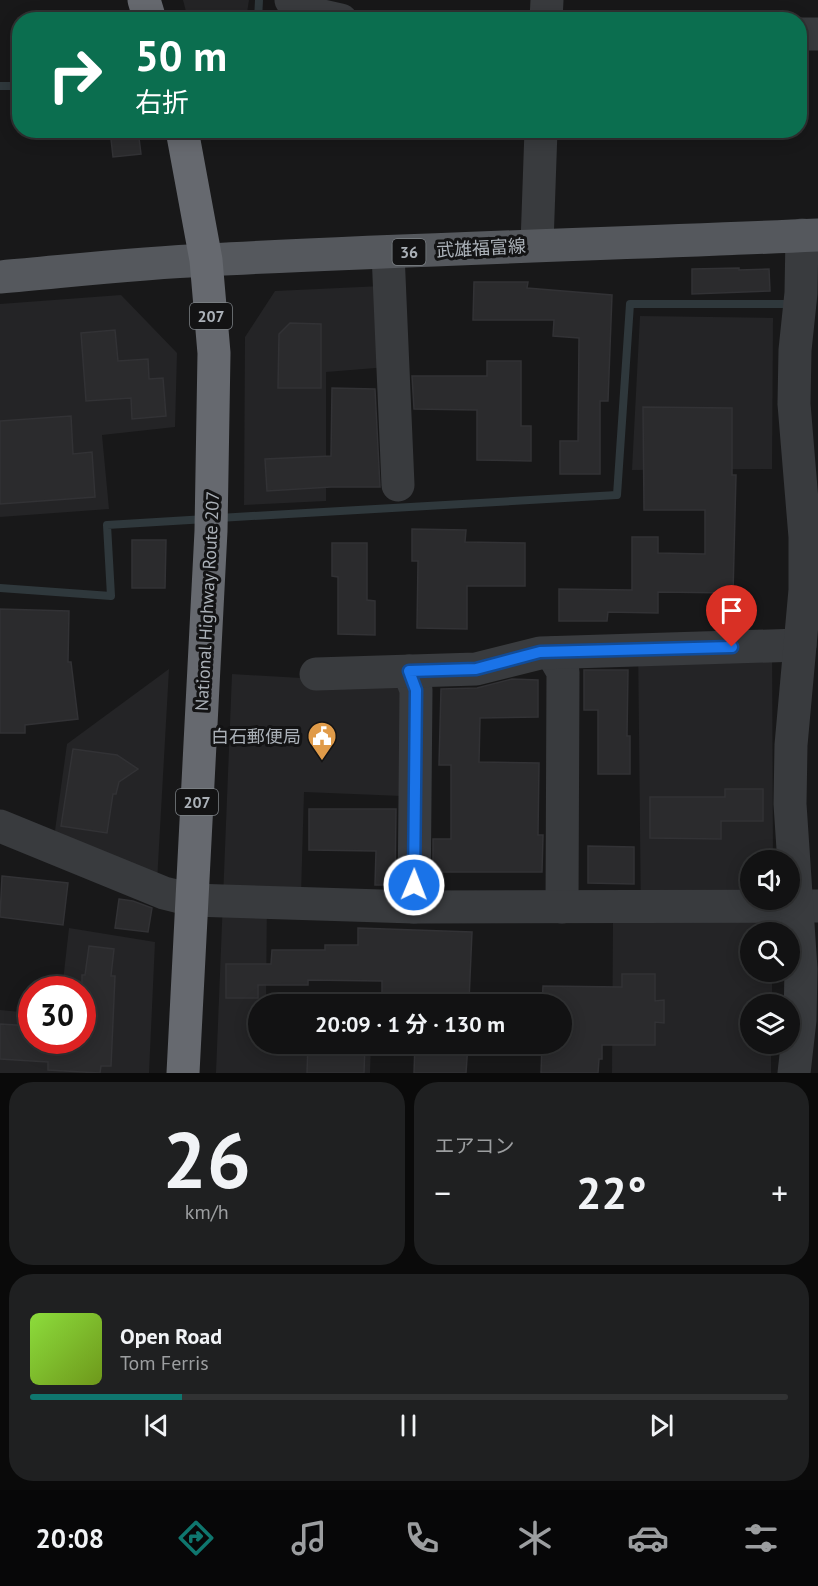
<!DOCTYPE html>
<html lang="ja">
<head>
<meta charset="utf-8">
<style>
  :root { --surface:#121213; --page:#1f2021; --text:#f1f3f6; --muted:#9c9ea0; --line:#313233; --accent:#0f766e }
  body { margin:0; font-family:"PT Sans","Noto Sans JP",sans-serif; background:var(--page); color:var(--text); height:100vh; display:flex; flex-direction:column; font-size:22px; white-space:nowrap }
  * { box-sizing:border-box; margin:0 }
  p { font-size:20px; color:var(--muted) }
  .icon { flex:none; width:33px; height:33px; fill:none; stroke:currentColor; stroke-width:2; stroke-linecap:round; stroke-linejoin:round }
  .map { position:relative; height:1073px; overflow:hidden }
  .side { display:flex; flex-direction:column; gap:9px; padding:9px; background:#0a0a0a; flex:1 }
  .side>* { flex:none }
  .top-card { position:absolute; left:12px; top:12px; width:795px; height:126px; border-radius:24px; box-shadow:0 3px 15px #0003,0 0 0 2px var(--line); background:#0b6e4f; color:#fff; overflow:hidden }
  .tools { position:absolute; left:740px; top:850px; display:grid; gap:12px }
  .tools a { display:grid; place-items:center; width:60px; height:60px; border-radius:50%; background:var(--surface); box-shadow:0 3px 15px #0003,0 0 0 2px var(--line); font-size:30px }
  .speed { position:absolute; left:18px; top:976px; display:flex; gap:12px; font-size:30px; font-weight:700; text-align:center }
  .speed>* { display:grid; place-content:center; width:78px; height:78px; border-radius:50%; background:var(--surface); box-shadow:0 3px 15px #0003,0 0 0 2px var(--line); line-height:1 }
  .speed .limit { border:9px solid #d22; background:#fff; color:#111 }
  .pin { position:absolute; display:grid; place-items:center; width:51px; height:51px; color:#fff; margin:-62px -26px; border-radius:50% 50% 50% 0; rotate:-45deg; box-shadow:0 0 6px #0007 }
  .pin .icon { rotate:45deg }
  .me { position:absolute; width:66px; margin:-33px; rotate:1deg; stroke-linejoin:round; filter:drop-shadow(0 0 4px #0008) }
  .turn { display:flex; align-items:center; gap:21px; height:126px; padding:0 24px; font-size:27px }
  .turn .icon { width:78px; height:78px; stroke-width:2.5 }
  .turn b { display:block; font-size:42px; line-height:51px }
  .big { font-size:45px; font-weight:700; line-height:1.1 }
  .side .tile { flex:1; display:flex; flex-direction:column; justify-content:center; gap:9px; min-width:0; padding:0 21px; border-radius:24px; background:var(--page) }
  .side .dial { align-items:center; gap:0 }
  .dial b { font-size:78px; line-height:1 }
  .song { display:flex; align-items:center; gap:18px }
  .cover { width:72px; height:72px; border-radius:9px; background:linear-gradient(135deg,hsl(90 70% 55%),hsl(80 70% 35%)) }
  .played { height:6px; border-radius:3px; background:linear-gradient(90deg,var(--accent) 20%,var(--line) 20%) }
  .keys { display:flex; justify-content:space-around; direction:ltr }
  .heat { display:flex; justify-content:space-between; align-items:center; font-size:33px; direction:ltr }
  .side .tiles { flex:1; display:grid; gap:9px; grid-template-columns:1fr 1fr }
  .tile:last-child { grid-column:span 2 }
  .trip { position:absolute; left:248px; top:994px; width:324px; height:60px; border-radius:30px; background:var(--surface); box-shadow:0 3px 15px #0003,0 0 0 2px var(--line); font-weight:700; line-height:60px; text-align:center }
  .tabs { display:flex; height:96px; justify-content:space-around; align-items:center; background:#070708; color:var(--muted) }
  .tabs .icon { width:42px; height:42px }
  .tabs .on { color:var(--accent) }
  .tabs b { font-size:27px; color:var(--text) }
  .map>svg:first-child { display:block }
  .built { fill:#242426 }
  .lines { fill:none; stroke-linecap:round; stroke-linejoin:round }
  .stream { stroke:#2f383c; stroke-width:8 }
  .building { fill:#2b2b2d; stroke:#323235; stroke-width:1.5 }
  .minor { stroke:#393b3e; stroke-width:33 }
  .major { stroke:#55585d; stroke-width:33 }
  .highway { stroke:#66696f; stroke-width:33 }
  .route-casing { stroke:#114b97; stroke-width:15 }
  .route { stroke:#1a73e8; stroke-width:10 }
  .labels { text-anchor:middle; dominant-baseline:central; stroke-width:6; stroke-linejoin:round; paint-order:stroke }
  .shield { fill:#131314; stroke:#7d8287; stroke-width:1.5 }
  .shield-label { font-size:16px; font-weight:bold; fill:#abb1b8 }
  .street-label { font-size:18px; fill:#abb1b8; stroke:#131314 }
  .poi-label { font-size:18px; fill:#abb1b8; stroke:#131314; text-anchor:end }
</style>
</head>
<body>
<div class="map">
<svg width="818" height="1073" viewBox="0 0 818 1073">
  <rect width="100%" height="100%" fill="#181819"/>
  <g class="built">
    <polygon points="183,0 249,0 246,19 188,19"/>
    <polygon points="382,286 388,367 326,372 326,501 244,505 245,337 275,291"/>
    <polygon points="121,295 177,353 175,427 102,435 109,509 0,517 0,304"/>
    <polygon points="640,316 773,318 772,469 632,470"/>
    <polygon points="772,633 773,861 750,861 750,900 773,900 773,933 750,933 750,972 772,972 772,1005 750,1005 750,1044 771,1044 771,1073 612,1073 613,920 641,922 638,639"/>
    <polygon points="169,669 157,882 54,838 67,744"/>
    <polygon points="232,674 405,684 402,796 304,792 301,895 267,895 266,1005 258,1005 258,1044 371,1044 370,1073 216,1073"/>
    <polygon points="69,928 155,942 149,1073 0,1073 0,1010 31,1013 32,1041 82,1041 82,990 62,990"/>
  </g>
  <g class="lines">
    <g class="stream">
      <polyline points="258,20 259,0"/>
      <polyline points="0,86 20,86"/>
      <polyline points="219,518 617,495 630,304 794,304"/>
      <polyline points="0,588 111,596 107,525 206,519"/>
    </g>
  </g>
  <g class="building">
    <polygon points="110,130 138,130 141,154 113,157"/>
    <polygon points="739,268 739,270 769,269 770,291 692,294 692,269"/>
    <polygon points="474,282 528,282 527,288 612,295 608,401 600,401 600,474 560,474 560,441 578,441 579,338 553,336 554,320 473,320"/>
    <polygon points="290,323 321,324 321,388 278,388 279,334"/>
    <polygon points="115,330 118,361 148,359 149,379 163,378 166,416 132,419 131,398 86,401 81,333"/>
    <polygon points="487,361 521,361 521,426 531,426 531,461 477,460 477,410 414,409 412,376 487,376"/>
    <polygon points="332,388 375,389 380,487 331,487 267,491 265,459 331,456"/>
    <polygon points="643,407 732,408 732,475 736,475 733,593 658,592 658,613 608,612 607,621 559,621 559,589 632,590 632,537 658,537 658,553 705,554 705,510 644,510"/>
    <polygon points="71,416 73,454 92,452 95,497 0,504 0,421"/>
    <polygon points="412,529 466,530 465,542 525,543 525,586 467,586 467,629 417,628 418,561 412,561"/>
    <polygon points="132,540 166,540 165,588 132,588"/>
    <polygon points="332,543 367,543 367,600 375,601 375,635 338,634 338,577 332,576"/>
    <polygon points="0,609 69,611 68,662 71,662 78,719 25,725 25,733 0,733"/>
    <polygon points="584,670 628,670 627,736 630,736 630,774 598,774 598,710 584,710"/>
    <polygon points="512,679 538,680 538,717 480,718 479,762 539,763 538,835 543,835 542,872 433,872 433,839 451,839 451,765 439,765 441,689 477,688"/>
    <polygon points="73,749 117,755 138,769 119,782 116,794 113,794 107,833 61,826"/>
    <polygon points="725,789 763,789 763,821 721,821 721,839 650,838 650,797 725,797"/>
    <polygon points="309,809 396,809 395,885 375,885 376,851 309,850"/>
    <polygon points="588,846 634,847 634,884 588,883"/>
    <polygon points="2,876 68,883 63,925 0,917"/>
    <polygon points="119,899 133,901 152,908 148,932 115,928"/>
    <polygon points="358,928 472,932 469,1001 408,998 408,1005 382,1005 382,981 308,980 308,985 258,985 258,998 226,998 226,964 271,964 272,950 325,950 325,945 358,945"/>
    <polygon points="89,946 114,949 111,976 115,976 111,1066 101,1066 100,1073 48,1070 48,1062 0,1059 0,1024 32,1026 32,1041 82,1041 82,975 85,975"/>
    <polygon points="622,974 655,974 655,1001 664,1000 664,1023 655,1022 655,1045 602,1045 602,1059 599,1059 598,1073 541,1073 542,1044 561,1044 561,1005 542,1005 543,986 622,987"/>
    <polygon points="308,1044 365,1044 364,1073 307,1073"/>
    <polygon points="415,1044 468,1044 466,1073 414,1073"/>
  </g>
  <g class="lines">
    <g class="minor">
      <polyline points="291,0 309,13 341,20"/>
      <polyline points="546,20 547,0"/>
      <polyline points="800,34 818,34"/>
      <polyline points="537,244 541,130"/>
      <polyline points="388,253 398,485"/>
      <polyline points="552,653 563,672 562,907"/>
      <polyline points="409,671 416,690 414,907"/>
      <polyline points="316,674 476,669 540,653 800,645"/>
      <polyline points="0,826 164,893 192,900 414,907 818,906"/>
      <polyline points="794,1073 800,1020 801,969 790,804 791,745 805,590 805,537 794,404 795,350 801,293 802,235"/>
    </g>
    <path class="major" d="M0 277C69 271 138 263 207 260 411 249 615 244 818 235"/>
    <g class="highway">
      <polyline points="144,0 150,20"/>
      <polyline points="182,130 206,260 214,353 211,531 183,1073"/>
    </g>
  </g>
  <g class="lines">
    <g class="route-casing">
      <polyline id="route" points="414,885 416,690 409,671 476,669 540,652 732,647"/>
    </g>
    <use href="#route" class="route"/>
  </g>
  <defs>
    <g id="civic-pin" transform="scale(1.5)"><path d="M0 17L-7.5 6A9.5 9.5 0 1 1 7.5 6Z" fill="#e09b49" stroke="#131314"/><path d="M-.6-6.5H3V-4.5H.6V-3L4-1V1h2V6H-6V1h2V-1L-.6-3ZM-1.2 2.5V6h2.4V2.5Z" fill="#fff"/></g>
  </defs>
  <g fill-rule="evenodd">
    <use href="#civic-pin" x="322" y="736"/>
  </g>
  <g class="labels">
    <g class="shield">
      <rect x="392.5" y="239" width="33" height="26" rx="4.5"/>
      <rect x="190" y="303" width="42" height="26" rx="4.5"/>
      <rect x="176" y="789" width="42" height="26" rx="4.5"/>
    </g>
    <g class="shield-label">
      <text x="409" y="252">36</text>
      <text x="211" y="316">207</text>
      <text x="197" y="802">207</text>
    </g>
    <g class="street-label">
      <text transform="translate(481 248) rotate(-3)">武雄福富線</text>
      <text transform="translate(207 601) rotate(-87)">National Highway Route 207</text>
    </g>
    <g class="poi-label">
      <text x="301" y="736">白石郵便局</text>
    </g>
  </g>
</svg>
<div class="tools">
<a><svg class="icon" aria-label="sound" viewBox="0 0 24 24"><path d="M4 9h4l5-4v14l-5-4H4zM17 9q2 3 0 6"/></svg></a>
<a><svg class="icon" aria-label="search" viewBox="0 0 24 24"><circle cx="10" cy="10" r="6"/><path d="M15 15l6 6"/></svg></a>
<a><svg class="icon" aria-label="layers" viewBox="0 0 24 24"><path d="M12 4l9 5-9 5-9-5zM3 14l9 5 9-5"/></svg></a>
</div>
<div class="speed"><div class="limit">30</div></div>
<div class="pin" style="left:732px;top:647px;background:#d93025"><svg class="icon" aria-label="arrive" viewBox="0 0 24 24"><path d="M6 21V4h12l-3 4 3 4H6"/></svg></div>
<svg class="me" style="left:414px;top:885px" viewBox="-20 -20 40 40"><circle r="17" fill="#1a73e8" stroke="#fff" stroke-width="3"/><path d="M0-11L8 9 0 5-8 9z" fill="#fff"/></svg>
<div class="trip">20:09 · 1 分 · 130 m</div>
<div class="top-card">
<div class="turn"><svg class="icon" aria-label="right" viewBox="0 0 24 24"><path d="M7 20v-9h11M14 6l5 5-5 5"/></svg><div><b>50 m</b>右折</div></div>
</div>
</div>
<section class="side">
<div class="tiles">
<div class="tile dial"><b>26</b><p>km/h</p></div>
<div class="tile"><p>エアコン</p>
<div class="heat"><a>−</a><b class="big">22°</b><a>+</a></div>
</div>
<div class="tile">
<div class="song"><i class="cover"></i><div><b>Open Road</b><p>Tom Ferris</p></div></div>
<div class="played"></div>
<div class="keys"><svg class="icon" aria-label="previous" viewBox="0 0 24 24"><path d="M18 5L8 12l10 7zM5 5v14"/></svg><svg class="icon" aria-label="pause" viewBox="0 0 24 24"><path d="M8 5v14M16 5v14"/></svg><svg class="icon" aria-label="next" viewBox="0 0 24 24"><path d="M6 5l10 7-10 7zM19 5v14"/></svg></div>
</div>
</div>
</section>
<nav class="tabs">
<b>20:08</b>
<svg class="icon on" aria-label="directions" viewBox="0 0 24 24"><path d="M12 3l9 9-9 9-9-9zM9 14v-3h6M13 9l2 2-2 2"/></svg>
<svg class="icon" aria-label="music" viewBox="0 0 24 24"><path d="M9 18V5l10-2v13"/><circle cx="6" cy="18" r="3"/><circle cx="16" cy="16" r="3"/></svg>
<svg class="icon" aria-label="phone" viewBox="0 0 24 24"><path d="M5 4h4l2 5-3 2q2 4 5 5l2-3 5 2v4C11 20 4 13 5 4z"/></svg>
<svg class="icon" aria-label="climate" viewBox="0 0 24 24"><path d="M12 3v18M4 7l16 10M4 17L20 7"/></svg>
<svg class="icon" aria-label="car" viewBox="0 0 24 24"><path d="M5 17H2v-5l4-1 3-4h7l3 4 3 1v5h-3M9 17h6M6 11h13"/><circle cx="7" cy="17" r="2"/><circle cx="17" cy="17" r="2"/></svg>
<svg class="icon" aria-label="filters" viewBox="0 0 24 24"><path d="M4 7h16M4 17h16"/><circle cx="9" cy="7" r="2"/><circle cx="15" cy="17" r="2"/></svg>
</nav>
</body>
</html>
